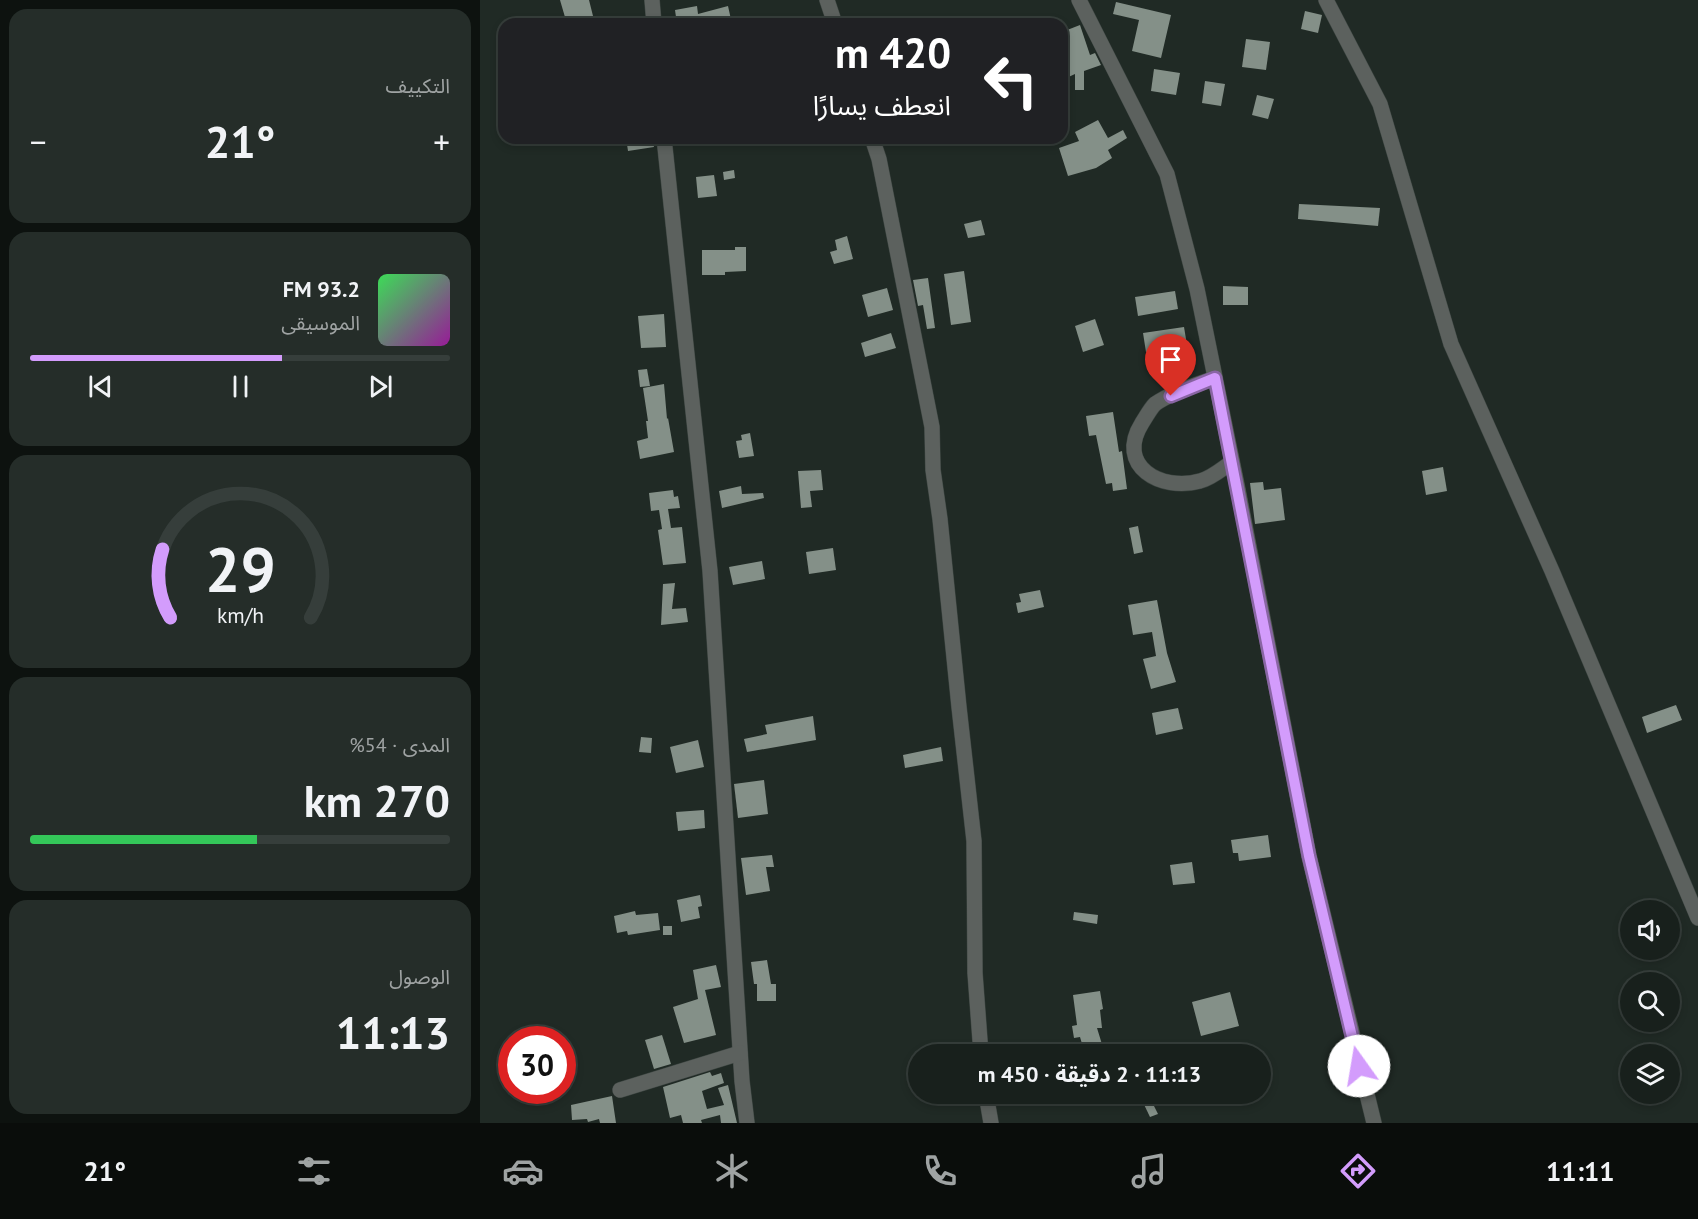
<!DOCTYPE html>
<html lang="ar">
<head>
<meta charset="utf-8">
<style>
  :root { --surface:#18201c; --page:#252d29; --text:#f1f3f6; --muted:#9fa3a3; --line:#363e3b; --accent:#d39cfc }
  body { margin:0; font-family:"PT Sans","Noto Sans Arabic",sans-serif; background:var(--page); color:var(--text); direction:rtl; height:100vh; display:flex; flex-direction:column; font-size:22px; white-space:nowrap }
  * { box-sizing:border-box; margin:0 }
  p { font-size:20px; color:var(--muted) }
  .icon { flex:none; width:33px; height:33px; fill:none; stroke:currentColor; stroke-width:2; stroke-linecap:round; stroke-linejoin:round }
  .map { position:relative; flex:1; overflow:hidden; direction:ltr }
  .sheet { display:flex; flex-direction:column; gap:9px; padding:9px; background:#0d120f; width:480px }
  .sheet>* { flex:none }
  .banner { position:absolute; left:18px; top:18px; width:570px; height:126px; border-radius:18px; box-shadow:0 3px 9px #0003,0 0 0 2px var(--line); direction:rtl; background:#202124; color:#fff; overflow:hidden }
  .tools { position:absolute; left:1140px; top:900px; display:grid; gap:12px }
  .tools a { display:grid; place-items:center; width:60px; height:60px; border-radius:50%; background:var(--surface); box-shadow:0 3px 9px #0003,0 0 0 2px var(--line); font-size:30px }
  .speed { position:absolute; left:18px; top:1026px; display:flex; gap:12px; font-size:30px; font-weight:700; text-align:center }
  .speed>* { display:grid; place-content:center; width:78px; height:78px; border-radius:50%; background:var(--surface); box-shadow:0 3px 9px #0003,0 0 0 2px var(--line); line-height:1 }
  .speed .limit { border:9px solid #d22; background:#fff; color:#111 }
  .pin { position:absolute; display:grid; place-items:center; width:51px; height:51px; color:#fff; margin:-62px -26px; border-radius:50% 50% 50% 0; rotate:-45deg; box-shadow:0 0 6px #0007 }
  .pin .icon { rotate:45deg }
  .me { position:absolute; width:66px; margin:-33px; rotate:347deg; stroke-linejoin:round; filter:drop-shadow(0 0 4px #0008) }
  .turn { display:flex; align-items:center; gap:21px; height:126px; padding:0 18px; font-size:27px }
  .turn .icon { width:78px; height:78px; stroke-width:2.5 }
  .turn b { display:block; font-size:42px; line-height:51px }
  .big { font-size:45px; font-weight:700; line-height:1.1 }
  .sheet .tile { flex:1; display:flex; flex-direction:column; justify-content:center; gap:9px; min-width:0; padding:0 21px; border-radius:18px; background:var(--page) }
  .sheet .dial { align-items:center; gap:0 }
  .dial svg { height:156px; overflow:visible; fill:none; stroke:var(--line); stroke-width:7; stroke-linecap:round; text-anchor:middle }
  .dial text { fill:var(--text); stroke:none }
  .song { display:flex; align-items:center; gap:18px }
  .cover { width:72px; height:72px; border-radius:9px; background:linear-gradient(135deg,hsl(130 70% 55%),hsl(300 70% 35%)) }
  .played { height:6px; border-radius:3px; background:linear-gradient(90deg,var(--accent) 60%,var(--line) 60%) }
  .keys { display:flex; justify-content:space-around; direction:ltr }
  .heat { display:flex; justify-content:space-between; align-items:center; font-size:33px; direction:ltr }
  .charge { height:9px; border-radius:4px; background:linear-gradient(90deg,#34c759 54%,var(--line) 0) }
  .trip { position:absolute; left:428px; top:1044px; width:363px; height:60px; border-radius:30px; background:var(--surface); box-shadow:0 3px 9px #0003,0 0 0 2px var(--line); font-weight:700; line-height:60px; text-align:center; direction:rtl }
  .dock { display:flex; height:96px; justify-content:space-around; align-items:center; background:#0a0d0b; color:var(--muted) }
  .dock .icon { width:42px; height:42px }
  .dock .selected { color:var(--accent) }
  .dock b { font-size:27px; color:var(--text) }
  main { display:flex; flex:1; min-height:0 }
  .map>svg:first-child { display:block }
  .building { fill:#849088 }
  .lines { fill:none; stroke-linecap:round; stroke-linejoin:round }
  .minor-casing { stroke:#3c4541; stroke-width:16 }
  .minor { stroke:#5c615e; stroke-width:15 }
  .route-casing { stroke:#8965a4; stroke-width:15 }
  .route { stroke:#d39cfc; stroke-width:10 }
</style>
</head>
<body>
<main>
<div class="map">
<svg width="1218" height="1123" viewBox="0 0 1218 1123">
  <rect width="100%" height="100%" fill="#202a25"/>
  <g class="building">
    <polygon points="80,0 109,0 115,24 87,24"/>
    <polygon points="636,2 691,15 681,58 652,51 659,20 633,14"/>
    <polygon points="217,6 218,14 248,6 252,24 230,24 230,22 197,24 195,10"/>
    <polygon points="825,11 842,15 838,33 821,29"/>
    <polygon points="600,25 610,55 615,53 621,65 604,71 604,90 595,90 595,74 582,80 582,32"/>
    <polygon points="766,39 790,42 786,70 762,67"/>
    <polygon points="674,69 700,73 696,95 671,91"/>
    <polygon points="725,81 745,84 741,106 722,103"/>
    <polygon points="777,95 794,99 788,119 772,115"/>
    <polygon points="618,120 628,138 643,130 647,138 628,150 632,158 616,168 588,176 579,148 599,141 595,132"/>
    <polygon points="146,138 172,138 174,147 148,151"/>
    <polygon points="254,170 255,178 244,180 243,172"/>
    <polygon points="234,175 237,196 218,198 216,177"/>
    <polygon points="819,204 900,208 898,226 818,219"/>
    <polygon points="501,220 505,235 488,238 484,224"/>
    <polygon points="367,236 373,259 354,264 350,252 357,250 355,240"/>
    <polygon points="255,247 266,247 266,271 245,272 245,275 222,275 222,250 255,250"/>
    <polygon points="484,271 491,322 471,325 464,274"/>
    <polygon points="448,278 455,328 447,329 443,305 438,306 433,280"/>
    <polygon points="743,286 768,287 768,305 743,305"/>
    <polygon points="407,288 413,310 388,317 382,295"/>
    <polygon points="695,291 698,309 658,316 655,297"/>
    <polygon points="184,314 186,347 161,348 158,316"/>
    <polygon points="615,319 624,345 603,352 595,326"/>
    <polygon points="704,327 707,345 666,352 663,333"/>
    <polygon points="411,333 416,348 385,357 381,343"/>
    <polygon points="167,369 170,386 160,387 158,370"/>
    <polygon points="184,384 187,419 188,418 194,452 160,459 157,441 168,438 166,421 168,421 163,388"/>
    <polygon points="633,412 639,452 642,451 647,489 633,491 632,483 626,484 616,435 609,436 606,416"/>
    <polygon points="270,433 274,456 259,458 256,441 262,440 261,435"/>
    <polygon points="963,467 967,491 946,495 942,471"/>
    <polygon points="341,470 343,490 330,491 332,507 321,508 318,471"/>
    <polygon points="783,482 784,490 801,488 805,520 775,524 770,483"/>
    <polygon points="261,486 262,494 283,493 284,498 242,508 239,491"/>
    <polygon points="193,490 194,497 198,496 200,508 188,509 191,528 202,527 206,563 183,565 178,530 182,529 179,510 171,511 169,493"/>
    <polygon points="658,526 663,552 654,554 649,528"/>
    <polygon points="353,548 356,570 329,574 326,552"/>
    <polygon points="282,561 285,579 253,585 249,567"/>
    <polygon points="195,583 192,609 206,608 208,622 181,625 183,584"/>
    <polygon points="560,590 564,607 538,613 536,603 541,602 539,594"/>
    <polygon points="677,600 687,653 696,682 671,689 663,659 676,656 672,632 653,635 648,605"/>
    <polygon points="1196,705 1202,720 1167,733 1162,717"/>
    <polygon points="698,708 703,729 676,735 672,713"/>
    <polygon points="333,716 336,740 267,752 264,739 287,734 285,725"/>
    <polygon points="161,737 172,738 171,753 159,752"/>
    <polygon points="218,740 224,767 196,773 190,747"/>
    <polygon points="461,747 463,761 425,768 423,755"/>
    <polygon points="284,780 288,814 258,818 254,784"/>
    <polygon points="224,810 225,828 198,831 196,812"/>
    <polygon points="788,835 791,857 759,861 758,853 753,853 751,840"/>
    <polygon points="292,855 294,867 286,867 290,891 266,895 261,858"/>
    <polygon points="712,862 715,883 693,885 690,865"/>
    <polygon points="220,895 222,906 218,907 220,918 201,922 197,900"/>
    <polygon points="155,911 156,915 178,913 180,930 148,935 147,931 137,933 134,916"/>
    <polygon points="594,912 618,915 617,924 593,920"/>
    <rect x="183" y="926" width="9" height="9"/>
    <polygon points="287,960 291,984 296,984 296,1001 277,1001 277,984 274,984 271,962"/>
    <polygon points="236,965 241,987 225,990 236,1035 204,1043 193,1007 218,999 213,970"/>
    <polygon points="620,991 623,1009 620,1010 622,1028 617,1028 625,1054 605,1054 600,1037 594,1038 592,1026 597,1025 593,995"/>
    <polygon points="750,992 759,1026 721,1036 712,1002"/>
    <polygon points="182,1035 191,1064 174,1069 165,1040"/>
    <polygon points="665,1042 671,1054 661,1054 656,1046"/>
    <polygon points="861,1066 864,1080 853,1082 850,1068"/>
    <polygon points="230,1072 232,1076 241,1073 244,1083 222,1091 227,1109 244,1105 238,1088 248,1085 257,1123 241,1123 240,1115 221,1120 222,1123 203,1123 201,1115 190,1118 183,1087"/>
    <polygon points="659,1094 668,1094 678,1114 670,1117"/>
    <polygon points="132,1096 136,1123 120,1123 119,1119 108,1122 107,1119 92,1120 91,1105"/>
  </g>
  <g class="lines">
    <g class="minor-casing">
      <g id="minor">
        <polyline points="172,0 174,24"/>
        <polyline points="347,0 355,24"/>
        <polyline points="599,0 687,174 717,289 758,490 829,856 894,1123"/>
        <polyline points="846,0 900,104 971,344 1072,571 1218,918"/>
        <polyline points="184,138 230,571 262,1081 267,1123"/>
        <polyline points="392,138 399,159 452,427 453,470 460,519 479,707 494,841 495,973 501,1054"/>
        <path d="M735 378C716 385 692 392 675 404 670 409 666 417 662 423 635 466 681 492 720 481 732 478 743 468 752 462"/>
        <polyline points="140,1090 260,1053"/>
        <polyline points="506,1094 511,1123"/>
      </g>
    </g>
    <use href="#minor" class="minor"/>
  </g>
  <g class="lines">
    <g class="route-casing">
      <polyline id="route" points="691,396 735,378 829,856 879,1066"/>
    </g>
    <use href="#route" class="route"/>
  </g>
</svg>
<div class="tools">
<a><svg class="icon" aria-label="sound" viewBox="0 0 24 24"><path d="M4 9h4l5-4v14l-5-4H4zM17 9q2 3 0 6"/></svg></a>
<a><svg class="icon" aria-label="search" viewBox="0 0 24 24"><circle cx="10" cy="10" r="6"/><path d="M15 15l6 6"/></svg></a>
<a><svg class="icon" aria-label="layers" viewBox="0 0 24 24"><path d="M12 4l9 5-9 5-9-5zM3 14l9 5 9-5"/></svg></a>
</div>
<div class="speed"><div class="limit">30</div></div>
<div class="pin" style="left:691px;top:396px;background:#d93025"><svg class="icon" aria-label="arrive" viewBox="0 0 24 24"><path d="M6 21V4h12l-3 4 3 4H6"/></svg></div>
<svg class="me" style="left:879px;top:1066px" viewBox="-20 -20 40 40"><circle r="19" fill="#fff"/><path d="M0-13L10 11 0 6-10 11z" fill="#d39cfc"/></svg>
<div class="trip">11:13 · 2 دقيقة · 450 m</div>
<div class="banner">
<div class="turn"><svg class="icon" aria-label="left" viewBox="0 0 24 24"><path d="M17 20v-9H6M10 6l-5 5 5 5"/></svg><div><b>420 m</b>انعطف يسارًا</div></div>
</div>
</div>
<section class="sheet">
<div class="tile"><p>التكييف</p>
<div class="heat"><a>−</a><b class="big">21°</b><a>+</a></div>
</div>
<div class="tile">
<div class="song"><i class="cover"></i><div><b>93.2 FM</b><p>الموسيقى</p></div></div>
<div class="played"></div>
<div class="keys"><svg class="icon" aria-label="previous" viewBox="0 0 24 24"><path d="M18 5L8 12l10 7zM5 5v14"/></svg><svg class="icon" aria-label="pause" viewBox="0 0 24 24"><path d="M8 5v14M16 5v14"/></svg><svg class="icon" aria-label="next" viewBox="0 0 24 24"><path d="M6 5l10 7-10 7zM19 5v14"/></svg></div>
</div>
<div class="tile dial"><svg viewBox="0 0 100 80">
<path d="M14 69A42 42 0 1 1 86 69"/>
<path d="M14 69A42 42 0 0 1 10 34" stroke="#d39cfc"/>
<text x="50" y="56" font-size="32" font-weight="700">29</text>
<text x="50" y="72" font-size="11">km/h</text>
</svg></div>
<div class="tile"><p>المدى · 54%</p><b class="big">270 km</b><div class="charge"></div></div>
<div class="tile"><p>الوصول</p><b class="big">11:13</b></div>
</section>
</main>
<nav class="dock">
<b>11:11</b>
<svg class="icon selected" aria-label="directions" viewBox="0 0 24 24"><path d="M12 3l9 9-9 9-9-9zM9 14v-3h6M13 9l2 2-2 2"/></svg>
<svg class="icon" aria-label="music" viewBox="0 0 24 24"><path d="M9 18V5l10-2v13"/><circle cx="6" cy="18" r="3"/><circle cx="16" cy="16" r="3"/></svg>
<svg class="icon" aria-label="phone" viewBox="0 0 24 24"><path d="M5 4h4l2 5-3 2q2 4 5 5l2-3 5 2v4C11 20 4 13 5 4z"/></svg>
<svg class="icon" aria-label="climate" viewBox="0 0 24 24"><path d="M12 3v18M4 7l16 10M4 17L20 7"/></svg>
<svg class="icon" aria-label="car" viewBox="0 0 24 24"><path d="M5 17H2v-5l4-1 3-4h7l3 4 3 1v5h-3M9 17h6M6 11h13"/><circle cx="7" cy="17" r="2"/><circle cx="17" cy="17" r="2"/></svg>
<svg class="icon" aria-label="filters" viewBox="0 0 24 24"><path d="M4 7h16M4 17h16"/><circle cx="9" cy="7" r="2"/><circle cx="15" cy="17" r="2"/></svg>
<b>21°</b>
</nav>
</body>
</html>
